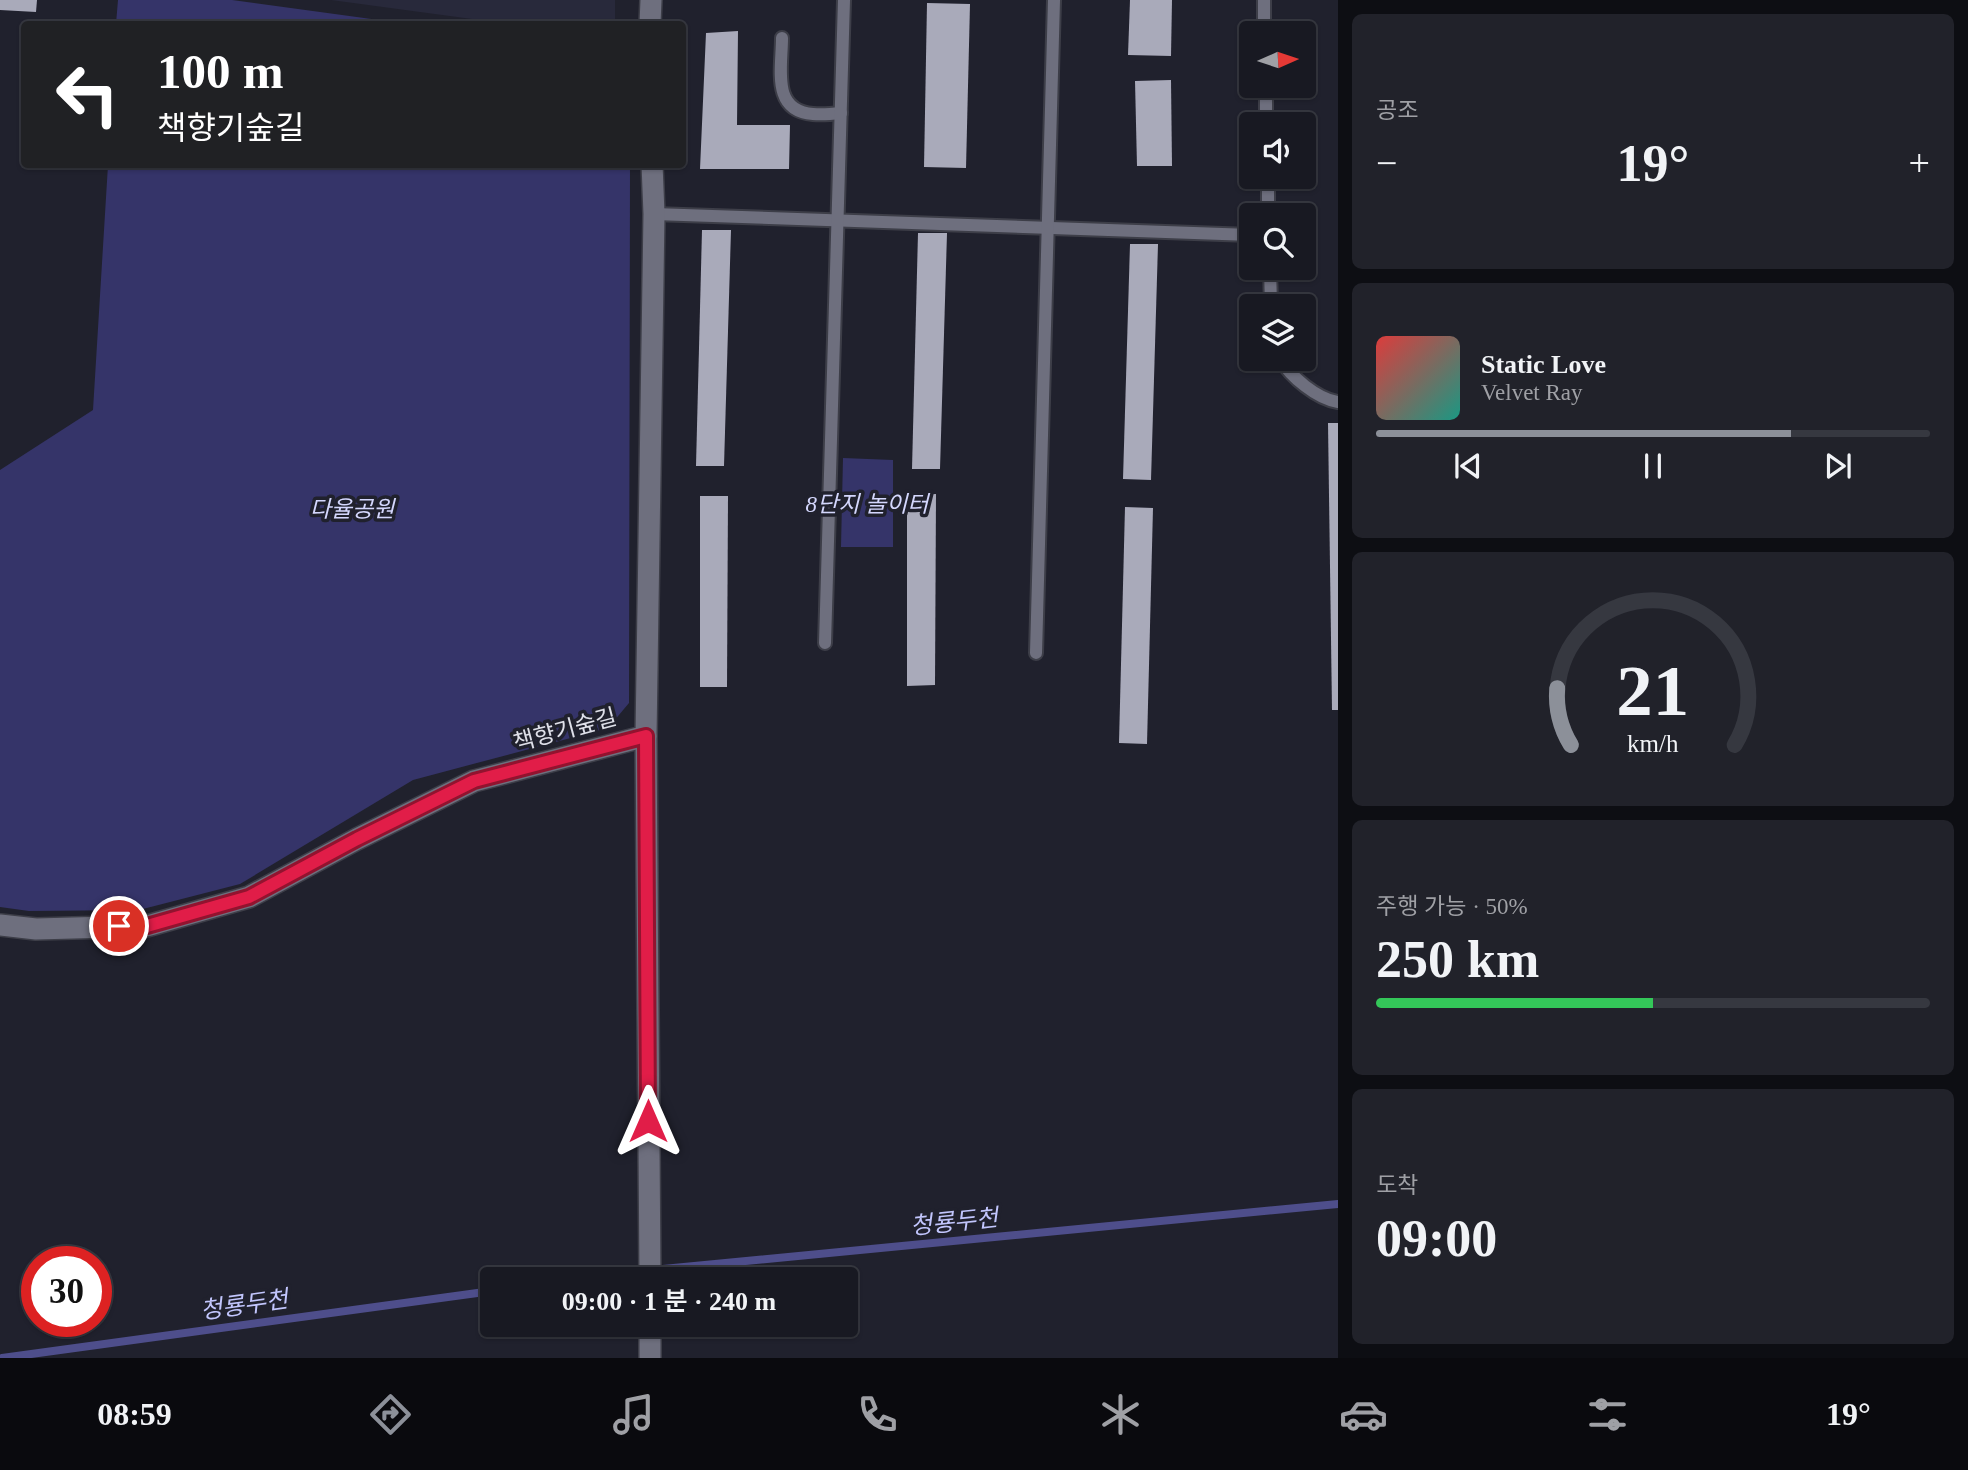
<!DOCTYPE html>
<html lang="ko">
<head>
<meta charset="utf-8">
<style>
  :root { --surface:#181922; --page:#21222a; --text:#f1f3f6; --muted:#9fa0a5; --line:#363840; --accent:#8c9099 }
  body { margin:0; font-family:"Times New Roman","Noto Sans KR",serif; background:var(--page); color:var(--text); height:100vh; display:flex; flex-direction:column; font-size:26px; white-space:nowrap }
  * { box-sizing:border-box; margin:0 }
  p { font-size:23px; color:var(--muted) }
  .icon { flex:none; width:38px; height:38px; fill:none; stroke:currentColor; stroke-width:2; stroke-linecap:round; stroke-linejoin:round }
  .map { position:relative; flex:1; overflow:hidden }
  .drawer { display:flex; flex-direction:column; gap:14px; padding:14px; background:#0d0e13; width:630px }
  .drawer>* { flex:none }
  .guide { position:absolute; left:21px; top:21px; width:665px; height:147px; border-radius:7px; box-shadow:0 2px 5px #0004,0 0 0 2px var(--line); background:#202124; color:#fff; overflow:hidden }
  .needle { width:46px; rotate:87deg }
  .buttons { position:absolute; left:1239px; top:21px; display:grid; gap:14px }
  .buttons a { display:grid; place-items:center; width:77px; height:77px; border-radius:7px; background:var(--surface); box-shadow:0 2px 5px #0004,0 0 0 2px var(--line); font-size:35px }
  .speed { position:absolute; left:21px; top:1246px; display:flex; gap:14px; font-size:35px; font-weight:700; text-align:center }
  .speed>* { display:grid; place-content:center; width:91px; height:91px; border-radius:50%; background:var(--surface); box-shadow:0 2px 5px #0004,0 0 0 2px var(--line); line-height:1 }
  .speed .limit { border:10px solid #d22; background:#fff; color:#111 }
  .pin { position:absolute; display:grid; place-items:center; width:60px; height:60px; color:#fff; margin:-30px; border:4px solid #fff; border-radius:50%; box-shadow:0 2px 7px #0007 }
  .me { position:absolute; width:77px; margin:-38px; rotate:0deg; stroke-linejoin:round; filter:drop-shadow(0 0 5px #0008) }
  .turn { display:flex; align-items:center; gap:24px; height:147px; padding:0 21px; font-size:32px }
  .turn .icon { width:91px; height:91px; stroke-width:2.5 }
  .turn b { display:block; font-size:49px; line-height:60px }
  .big { font-size:52px; font-weight:600; line-height:1.1 }
  .drawer .card { flex:1; display:flex; flex-direction:column; justify-content:center; gap:10px; min-width:0; padding:0 24px; border-radius:10px; background:var(--page) }
  .drawer .dial { align-items:center; gap:0 }
  .dial svg { height:182px; overflow:visible; fill:none; stroke:var(--line); stroke-width:7; stroke-linecap:round; text-anchor:middle }
  .dial text { fill:var(--text); stroke:none }
  .song { display:flex; align-items:center; gap:21px }
  .cover { width:84px; height:84px; border-radius:10px; background:linear-gradient(135deg,hsl(0 70% 55%),hsl(170 70% 35%)) }
  .played { height:7px; border-radius:4px; background:linear-gradient(90deg,var(--accent) 75%,var(--line) 75%) }
  .keys { display:flex; justify-content:space-around; direction:ltr }
  .heat { display:flex; justify-content:space-between; align-items:center; font-size:38px; direction:ltr }
  .charge { height:10px; border-radius:5px; background:linear-gradient(90deg,#34c759 50%,var(--line) 0) }
  .trip { position:absolute; left:480px; top:1267px; width:378px; height:70px; border-radius:7px; background:var(--surface); box-shadow:0 2px 5px #0004,0 0 0 2px var(--line); font-weight:600; line-height:70px; text-align:center }
  .dock { display:flex; height:112px; justify-content:space-around; align-items:center; background:#0a0a0e; color:var(--muted) }
  .dock .icon { width:49px; height:49px }
  .dock .active { color:var(--accent) }
  .dock b { font-size:32px; color:var(--text) }
  main { display:flex; flex:1; min-height:0 }
  .map>svg:first-child { display:block }
  .built { fill:#28293b }
  .green { fill:#353469 }
  .lines { fill:none; stroke-linecap:round; stroke-linejoin:round }
  .stream { stroke:#4e4e8b; stroke-width:8 }
  .building { fill:#a9aaba }
  .lane-casing { stroke:#3d3e48; stroke-width:16 }
  .street-casing { stroke:#3d3e48; stroke-width:24 }
  .lane { stroke:#6e6f7e; stroke-width:12 }
  .street { stroke:#6e6f7e; stroke-width:21 }
  .route-casing { stroke:#92132f; stroke-width:18 }
  .route { stroke:#e11d48; stroke-width:12 }
  .labels { text-anchor:middle; dominant-baseline:central; stroke-width:7; stroke-linejoin:round; paint-order:stroke }
  .park-label { font-size:23px; font-style:italic; fill:#d4d7fd; stroke:#20212d }
  .street-label { font-size:23px; fill:#dfe0e9; stroke:#20212d }
  .water-label { font-size:24px; font-style:italic; fill:#c2c6fd; stroke:#20212d }
</style>
</head>
<body>
<main>
<div class="map">
<svg width="1338" height="1358" viewBox="0 0 1338 1358">
  <rect width="100%" height="100%" fill="#20212d"/>
  <polygon class="built" points="331,0 615,0 615,24 509,24"/>
  <g class="green">
    <polygon points="118,0 232,0 408,24 116,24"/>
    <polygon points="108,165 630,165 629,703 608,728 413,780 240,884 139,910 29,911 0,907 0,470 93,410"/>
    <polygon points="843,458 893,460 893,547 841,547"/>
  </g>
  <g class="lines">
    <g class="stream">
      <polyline points="574,1279 611,1274 1338,1204"/>
      <polyline points="2,1358 492,1291"/>
    </g>
  </g>
  <g class="building">
    <polygon points="0,0 37,0 36,12 0,10"/>
    <polygon points="1130,0 1172,0 1171,56 1128,55"/>
    <polygon points="927,3 970,4 966,168 924,167"/>
    <polygon points="738,31 737,125 790,125 789,169 700,169 706,33"/>
    <polygon points="1171,80 1172,166 1137,166 1135,81"/>
    <polygon points="702,230 731,230 724,466 696,466"/>
    <polygon points="918,233 947,233 940,469 912,469"/>
    <polygon points="1130,244 1158,244 1151,480 1123,479"/>
    <polygon points="1328,423 1338,423 1338,710 1332,710"/>
    <polygon points="936,494 935,685 907,686 907,495"/>
    <polygon points="700,496 728,496 727,687 700,687"/>
    <polygon points="1125,507 1153,508 1147,744 1119,743"/>
  </g>
  <g class="lines">
    <g class="lane-casing">
      <g id="lane">
        <polyline points="1264,0 1264,33"/>
        <path d="M782 38C782 68 771 111 813 114 822 115 832 114 841 113"/>
        <polyline points="1266,86 1266,124"/>
        <polyline points="1268,177 1268,215"/>
        <polyline points="654,214 1251,235"/>
        <polyline points="1270,268 1271,306"/>
        <path d="M1280 359C1291 377 1317 399 1338 402"/>
        <polyline points="825,643 844,0"/>
        <polyline points="1036,653 1054,0"/>
      </g>
    </g>
    <g class="street-casing">
      <g id="street">
        <polyline points="650,24 651,0"/>
        <polyline points="646,736 650,1279"/>
        <polyline points="0,925 36,929 147,926 249,897 357,839 474,781 646,736 654,214 652,164"/>
        <polyline points="650,1325 650,1358"/>
      </g>
    </g>
    <use href="#lane" class="lane"/>
    <use href="#street" class="street"/>
  </g>
  <g class="lines">
    <g class="route-casing">
      <polyline id="route" points="119,926 147,926 249,897 357,839 474,781 646,736 648,1121"/>
    </g>
    <use href="#route" class="route"/>
  </g>
  <g class="labels">
    <g class="park-label">
      <text x="867" y="504">8단지 놀이터</text>
      <text x="352" y="509">다율공원</text>
    </g>
    <g class="street-label">
      <text transform="translate(565 730) rotate(-15)">책향기숲길</text>
    </g>
    <g class="water-label">
      <text transform="translate(954 1222) rotate(-6)">청룡두천</text>
      <text transform="translate(244 1305) rotate(-8)">청룡두천</text>
    </g>
  </g>
</svg>
<div class="buttons">
<a><svg class="needle" viewBox="-14 -14 28 28"><path d="M0-13l5 13h-10z" fill="#e53935"/><path d="M0 13l5-13h-10z" fill="#9fa0a5"/></svg></a>
<a><svg class="icon" aria-label="sound" viewBox="0 0 24 24"><path d="M4 9h4l5-4v14l-5-4H4zM17 9q2 3 0 6"/></svg></a>
<a><svg class="icon" aria-label="search" viewBox="0 0 24 24"><circle cx="10" cy="10" r="6"/><path d="M15 15l6 6"/></svg></a>
<a><svg class="icon" aria-label="layers" viewBox="0 0 24 24"><path d="M12 4l9 5-9 5-9-5zM3 14l9 5 9-5"/></svg></a>
</div>
<div class="speed"><div class="limit">30</div></div>
<div class="pin" style="left:119px;top:926px;background:#d93025"><svg class="icon" aria-label="arrive" viewBox="0 0 24 24"><path d="M6 21V4h12l-3 4 3 4H6"/></svg></div>
<svg class="me" style="left:648px;top:1121px" viewBox="-20 -20 40 40"><path d="M0-17L14 15 0 8-14 15z" fill="#e11d48" stroke="#fff" stroke-width="4"/></svg>
<div class="trip">09:00 · 1 분 · 240 m</div>
<div class="guide">
<div class="turn"><svg class="icon" aria-label="left" viewBox="0 0 24 24"><path d="M17 20v-9H6M10 6l-5 5 5 5"/></svg><div><b>100 m</b>책향기숲길</div></div>
</div>
</div>
<section class="drawer">
<div class="card"><p>공조</p>
<div class="heat"><a>−</a><b class="big">19°</b><a>+</a></div>
</div>
<div class="card">
<div class="song"><i class="cover"></i><div><b>Static Love</b><p>Velvet Ray</p></div></div>
<div class="played"></div>
<div class="keys"><svg class="icon" aria-label="previous" viewBox="0 0 24 24"><path d="M18 5L8 12l10 7zM5 5v14"/></svg><svg class="icon" aria-label="pause" viewBox="0 0 24 24"><path d="M8 5v14M16 5v14"/></svg><svg class="icon" aria-label="next" viewBox="0 0 24 24"><path d="M6 5l10 7-10 7zM19 5v14"/></svg></div>
</div>
<div class="card dial"><svg viewBox="0 0 100 80">
<path d="M14 69A42 42 0 1 1 86 69"/>
<path d="M14 69A42 42 0 0 1 8 44" stroke="#8c9099"/>
<text x="50" y="56" font-size="32" font-weight="700">21</text>
<text x="50" y="72" font-size="11">km/h</text>
</svg></div>
<div class="card"><p>주행 가능 · 50%</p><b class="big">250 km</b><div class="charge"></div></div>
<div class="card"><p>도착</p><b class="big">09:00</b></div>
</section>
</main>
<nav class="dock">
<b>08:59</b>
<svg class="icon active" aria-label="directions" viewBox="0 0 24 24"><path d="M12 3l9 9-9 9-9-9zM9 14v-3h6M13 9l2 2-2 2"/></svg>
<svg class="icon" aria-label="music" viewBox="0 0 24 24"><path d="M9 18V5l10-2v13"/><circle cx="6" cy="18" r="3"/><circle cx="16" cy="16" r="3"/></svg>
<svg class="icon" aria-label="phone" viewBox="0 0 24 24"><path d="M5 4h4l2 5-3 2q2 4 5 5l2-3 5 2v4C11 20 4 13 5 4z"/></svg>
<svg class="icon" aria-label="climate" viewBox="0 0 24 24"><path d="M12 3v18M4 7l16 10M4 17L20 7"/></svg>
<svg class="icon" aria-label="car" viewBox="0 0 24 24"><path d="M5 17H2v-5l4-1 3-4h7l3 4 3 1v5h-3M9 17h6M6 11h13"/><circle cx="7" cy="17" r="2"/><circle cx="17" cy="17" r="2"/></svg>
<svg class="icon" aria-label="filters" viewBox="0 0 24 24"><path d="M4 7h16M4 17h16"/><circle cx="9" cy="7" r="2"/><circle cx="15" cy="17" r="2"/></svg>
<b>19°</b>
</nav>
</body>
</html>
